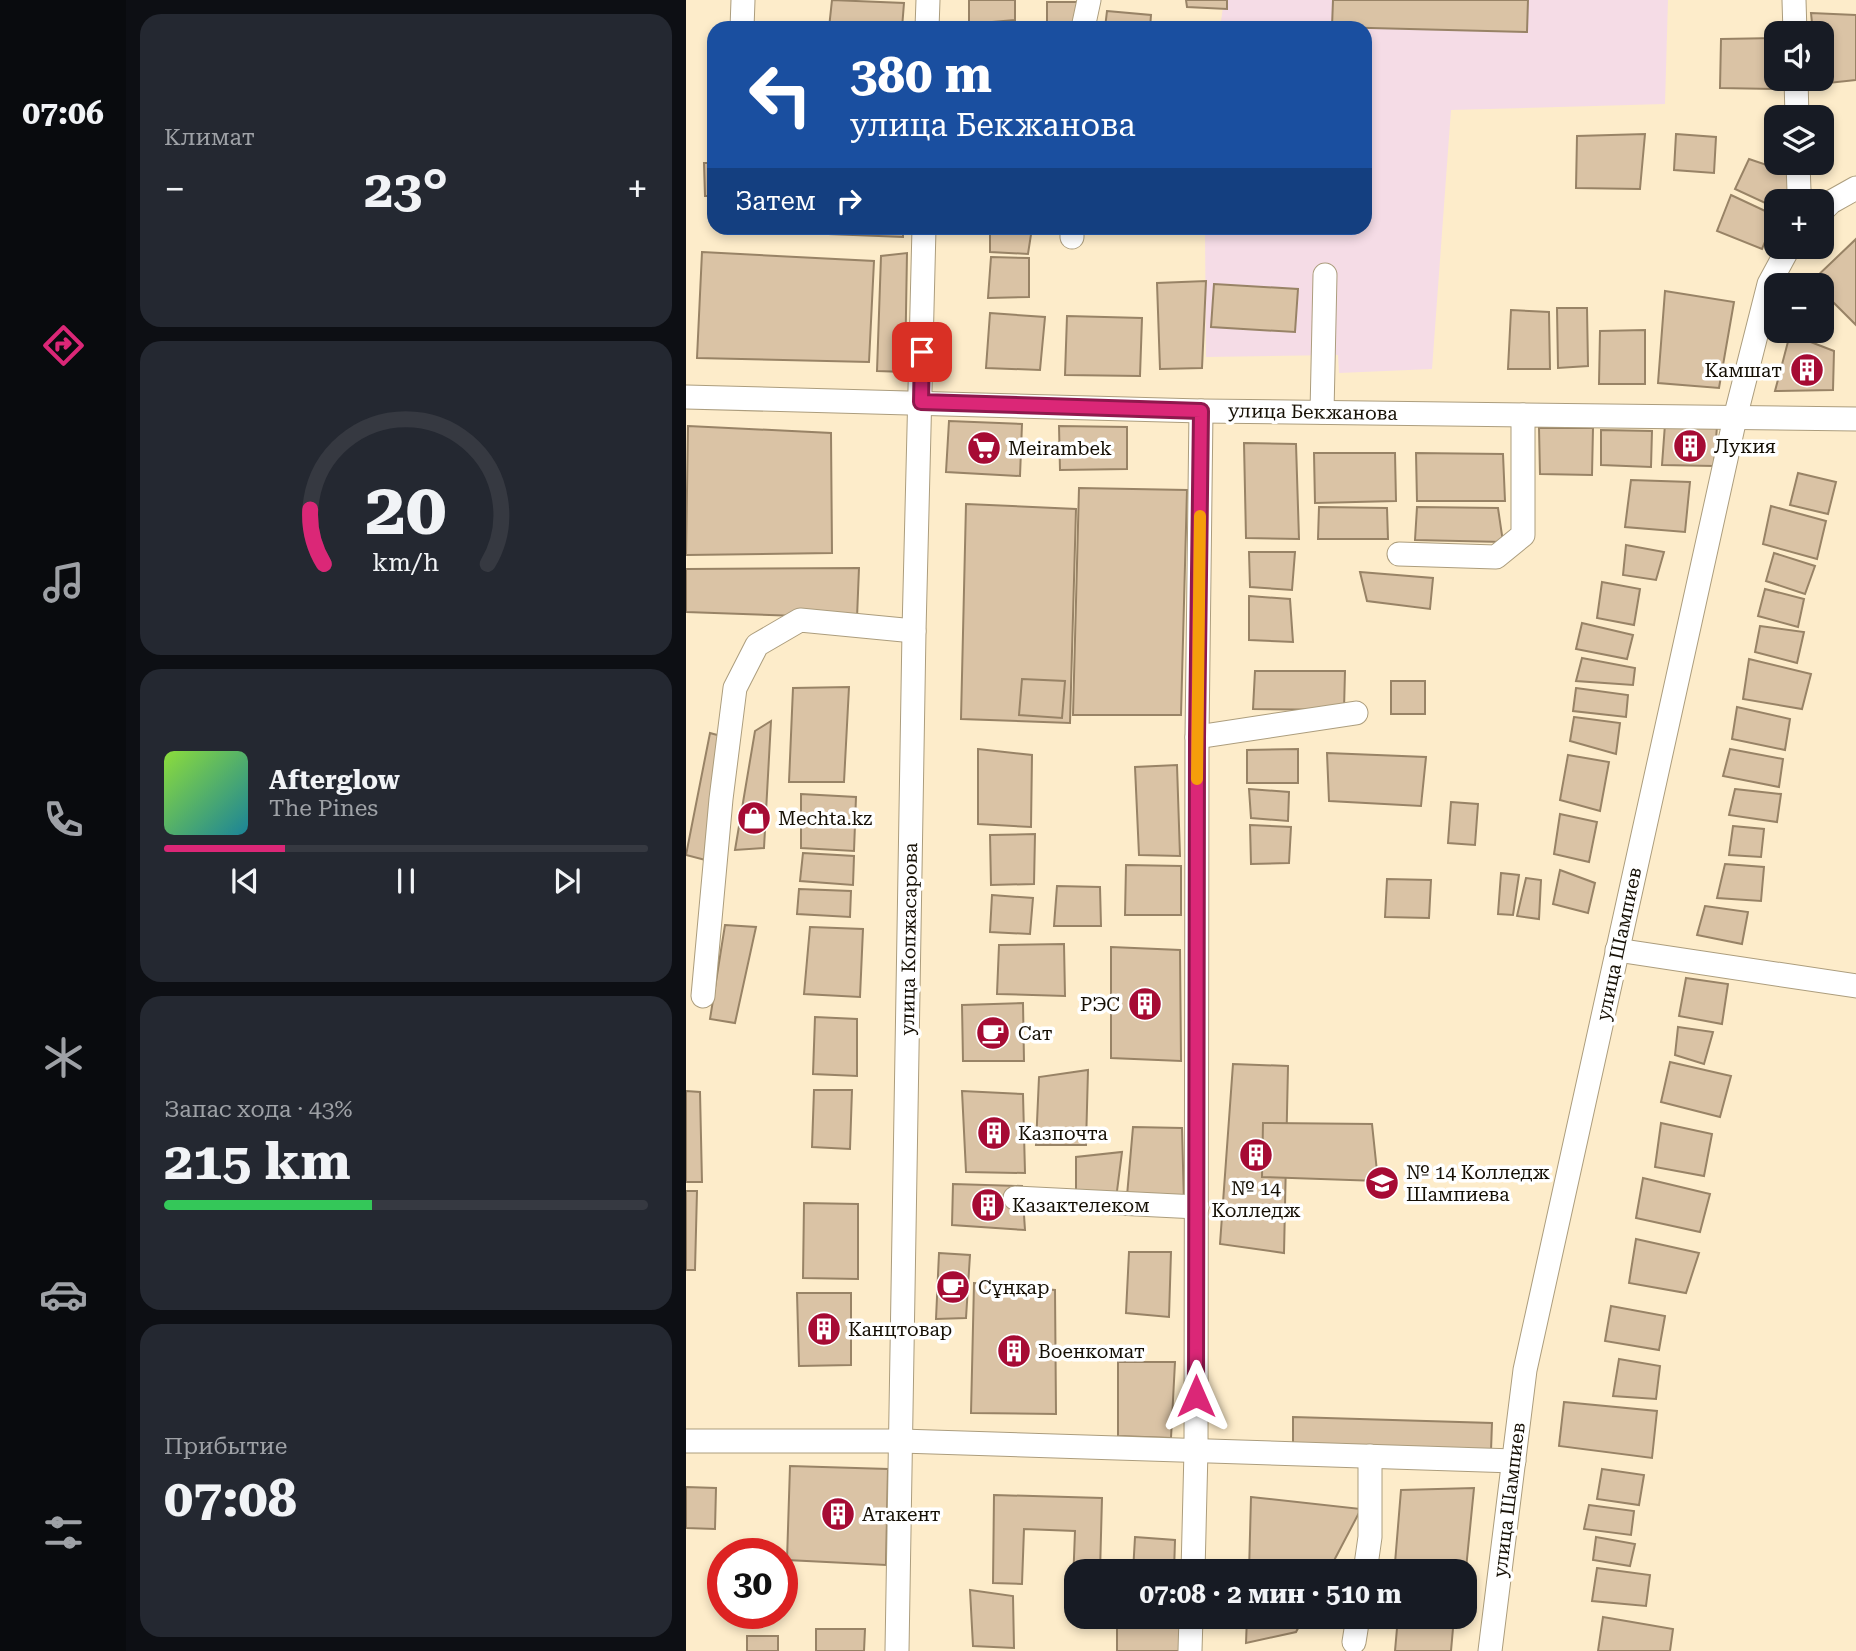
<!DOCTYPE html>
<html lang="ru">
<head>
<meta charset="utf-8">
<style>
  :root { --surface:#171b24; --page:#242831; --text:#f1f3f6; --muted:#9ea1a6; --line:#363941; --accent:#db2777 }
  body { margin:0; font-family:"Roboto Serif",serif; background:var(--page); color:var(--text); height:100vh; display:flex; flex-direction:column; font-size:26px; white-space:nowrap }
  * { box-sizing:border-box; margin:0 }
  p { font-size:23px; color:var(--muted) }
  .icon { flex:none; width:38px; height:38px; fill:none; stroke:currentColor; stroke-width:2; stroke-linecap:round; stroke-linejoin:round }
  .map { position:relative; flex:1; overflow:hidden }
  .details { display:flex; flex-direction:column; gap:14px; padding:14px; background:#0d0f14; width:560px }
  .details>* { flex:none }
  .guide { position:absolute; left:21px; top:21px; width:665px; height:214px; border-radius:21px; box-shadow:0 4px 10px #0003; background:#1a4fa0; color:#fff; overflow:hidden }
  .fabs { position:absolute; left:1078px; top:21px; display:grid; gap:14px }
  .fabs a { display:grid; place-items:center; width:70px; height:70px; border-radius:14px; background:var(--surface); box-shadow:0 4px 10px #0003; font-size:35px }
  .speed { position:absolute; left:21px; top:1538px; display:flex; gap:14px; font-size:35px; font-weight:700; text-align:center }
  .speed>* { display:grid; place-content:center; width:91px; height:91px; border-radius:50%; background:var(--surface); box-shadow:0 4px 10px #0003; line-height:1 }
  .speed .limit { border:10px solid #d22; background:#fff; color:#111 }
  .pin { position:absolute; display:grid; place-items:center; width:60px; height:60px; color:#fff; margin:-30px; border-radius:14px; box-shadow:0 4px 10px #0006 }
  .me { position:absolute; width:77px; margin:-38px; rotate:0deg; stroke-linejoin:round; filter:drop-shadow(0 0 5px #0008) }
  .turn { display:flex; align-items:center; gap:24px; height:147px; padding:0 28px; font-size:32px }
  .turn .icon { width:91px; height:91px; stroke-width:2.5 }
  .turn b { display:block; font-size:49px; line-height:60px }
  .then { display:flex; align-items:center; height:66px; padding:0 28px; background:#0003; gap:14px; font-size:26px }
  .big { font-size:52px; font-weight:700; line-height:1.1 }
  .details .card { flex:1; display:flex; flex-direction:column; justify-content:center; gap:10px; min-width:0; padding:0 24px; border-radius:21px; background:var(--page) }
  .details .dial { align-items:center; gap:0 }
  .dial svg { height:182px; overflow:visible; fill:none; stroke:var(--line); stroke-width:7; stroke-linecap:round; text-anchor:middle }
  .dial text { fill:var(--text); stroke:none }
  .song { display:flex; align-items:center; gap:21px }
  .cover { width:84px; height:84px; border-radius:10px; background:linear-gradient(135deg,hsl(90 70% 55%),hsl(190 70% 35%)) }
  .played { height:7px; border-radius:4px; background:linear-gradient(90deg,var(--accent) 25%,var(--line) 25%) }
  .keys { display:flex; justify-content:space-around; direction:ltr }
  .heat { display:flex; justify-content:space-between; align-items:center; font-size:38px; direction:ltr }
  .charge { height:10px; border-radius:5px; background:linear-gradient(90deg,#34c759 43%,var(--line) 0) }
  .trip { position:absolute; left:378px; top:1559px; width:413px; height:70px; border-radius:21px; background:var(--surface); box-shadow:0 4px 10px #0003; font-weight:700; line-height:70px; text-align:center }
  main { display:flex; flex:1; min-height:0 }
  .tabs { display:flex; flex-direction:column; width:126px; justify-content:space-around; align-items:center; background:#090b0e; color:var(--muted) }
  .tabs .icon { width:49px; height:49px }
  .tabs .selected { color:var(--accent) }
  .tabs b { font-size:32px; color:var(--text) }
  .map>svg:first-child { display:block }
  .industrial { fill:#f5dce6 }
  .building { fill:#dac3a5; stroke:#988366; stroke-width:2 }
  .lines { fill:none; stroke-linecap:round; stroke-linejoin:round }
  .minor-casing { stroke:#ac9d7d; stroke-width:25 }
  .minor { stroke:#fff; stroke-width:23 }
  .route-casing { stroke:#8e194d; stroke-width:18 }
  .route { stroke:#db2777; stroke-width:12 }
  .slow { stroke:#f59e0b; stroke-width:12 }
  .labels { text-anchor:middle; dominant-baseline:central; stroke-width:7; stroke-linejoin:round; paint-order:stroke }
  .poi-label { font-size:19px; fill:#161005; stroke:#fff; text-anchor:start }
  .street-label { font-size:19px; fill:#161005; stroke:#fff }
</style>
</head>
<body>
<main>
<nav class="tabs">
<b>07:06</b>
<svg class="icon selected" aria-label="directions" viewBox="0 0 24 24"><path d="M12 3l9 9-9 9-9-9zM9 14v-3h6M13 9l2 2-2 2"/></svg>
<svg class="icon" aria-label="music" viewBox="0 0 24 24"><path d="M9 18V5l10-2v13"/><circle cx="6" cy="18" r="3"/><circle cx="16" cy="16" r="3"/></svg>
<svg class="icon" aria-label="phone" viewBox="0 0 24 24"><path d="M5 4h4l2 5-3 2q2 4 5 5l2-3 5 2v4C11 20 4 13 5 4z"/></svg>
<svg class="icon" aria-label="climate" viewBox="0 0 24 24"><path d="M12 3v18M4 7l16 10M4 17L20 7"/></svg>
<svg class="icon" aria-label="car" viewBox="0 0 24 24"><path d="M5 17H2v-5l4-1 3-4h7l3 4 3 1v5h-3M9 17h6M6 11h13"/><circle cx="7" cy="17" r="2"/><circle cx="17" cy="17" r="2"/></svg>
<svg class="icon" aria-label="filters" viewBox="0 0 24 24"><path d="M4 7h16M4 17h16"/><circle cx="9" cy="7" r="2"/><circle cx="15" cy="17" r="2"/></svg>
</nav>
<section class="details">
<div class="card"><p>Климат</p>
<div class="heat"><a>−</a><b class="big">23°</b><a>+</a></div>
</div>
<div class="card dial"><svg viewBox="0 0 100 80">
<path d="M14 69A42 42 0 1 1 86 69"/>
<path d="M14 69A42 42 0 0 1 8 45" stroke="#db2777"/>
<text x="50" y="56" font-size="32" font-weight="700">20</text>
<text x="50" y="72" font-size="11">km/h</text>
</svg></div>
<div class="card">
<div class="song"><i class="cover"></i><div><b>Afterglow</b><p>The Pines</p></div></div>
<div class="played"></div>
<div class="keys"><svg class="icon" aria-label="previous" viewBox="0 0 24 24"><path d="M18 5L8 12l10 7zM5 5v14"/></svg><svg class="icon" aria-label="pause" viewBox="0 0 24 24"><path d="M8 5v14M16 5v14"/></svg><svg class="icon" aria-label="next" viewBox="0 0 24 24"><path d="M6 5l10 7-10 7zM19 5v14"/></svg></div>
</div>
<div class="card"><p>Запас хода · 43%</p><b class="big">215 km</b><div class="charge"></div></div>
<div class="card"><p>Прибытие</p><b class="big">07:08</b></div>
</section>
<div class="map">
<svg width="1170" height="1651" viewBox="0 0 1170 1651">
  <rect width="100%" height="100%" fill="#fdecca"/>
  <polygon class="industrial" points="538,0 982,0 979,104 765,110 746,369 653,373 652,355 520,357 519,232 463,231 464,228 679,228 679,28 534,28"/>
  <g class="building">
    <polygon points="146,0 218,3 216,28 143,28"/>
    <polygon points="283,0 329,0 329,20 283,24"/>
    <polygon points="500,0 541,0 541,9 501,7"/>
    <polygon points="647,0 842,0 841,32 646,27"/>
    <rect x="361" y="2" width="30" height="26"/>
    <polygon points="421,11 465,15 464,28 419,28"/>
    <polygon points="1125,13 1170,15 1170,80 1133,84 1132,79 1136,79 1136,33 1127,33"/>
    <polygon points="494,23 533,26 533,28 494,28"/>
    <polygon points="1090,38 1088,89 1034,88 1035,39"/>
    <polygon points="959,134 954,189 890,188 891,136"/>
    <polygon points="990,134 1030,137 1028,173 988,170"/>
    <polygon points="1063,159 1110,175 1098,201 1090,201 1090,208 1049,189"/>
    <polygon points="18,163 28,163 28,196 19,196"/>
    <polygon points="1045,195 1090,216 1076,249 1031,231"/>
    <polygon points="143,228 217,228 217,237 143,234"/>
    <polygon points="304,228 346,228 342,254 304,252"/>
    <polygon points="1170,239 1170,325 1136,291 1136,285 1130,285 1126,281"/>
    <polygon points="16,252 188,261 183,362 11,358"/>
    <polygon points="221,253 219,372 191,371 195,256"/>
    <polygon points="305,257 343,258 343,297 302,298"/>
    <polygon points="520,281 516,368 474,369 471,283"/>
    <polygon points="528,284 612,289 609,332 525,327"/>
    <polygon points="979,291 1048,302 1033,388 972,383"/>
    <polygon points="871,308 901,308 902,366 872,368"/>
    <polygon points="825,310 863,312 864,369 822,369"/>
    <polygon points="304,313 359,317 354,370 300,368"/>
    <polygon points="381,316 456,318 454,376 379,375"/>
    <polygon points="959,330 959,384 913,384 914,331"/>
    <polygon points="1104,334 1148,351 1147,390 1089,391"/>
    <polygon points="263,421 336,424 334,476 260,472"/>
    <polygon points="979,424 1031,426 1028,466 976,465"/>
    <polygon points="2,426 145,433 146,553 0,555"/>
    <polygon points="373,426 441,427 441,469 374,470"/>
    <polygon points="853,428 907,428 906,475 854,474"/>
    <polygon points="915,430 966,431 965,467 915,465"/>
    <polygon points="558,443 610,444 613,539 560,538"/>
    <polygon points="628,453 709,453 710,501 629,503"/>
    <polygon points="730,453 817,454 819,501 731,501"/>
    <polygon points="1112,473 1150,482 1142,514 1104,505"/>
    <polygon points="945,480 1004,482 999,532 939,527"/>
    <polygon points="393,488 501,490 495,715 387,715"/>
    <polygon points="280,504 390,509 384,723 275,719"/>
    <polygon points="1085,506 1140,521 1131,559 1077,544"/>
    <polygon points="633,507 701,508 702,539 632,539"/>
    <polygon points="731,507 812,508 817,542 729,540"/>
    <polygon points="940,545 978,552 970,580 937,575"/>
    <polygon points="563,552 609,552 606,590 564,587"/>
    <polygon points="1088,553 1129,566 1119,594 1080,581"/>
    <polygon points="173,568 171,618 0,612 0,569"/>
    <polygon points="674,572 747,578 744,609 681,601"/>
    <polygon points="916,582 954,589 948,625 911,618"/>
    <polygon points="1079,589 1118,599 1112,627 1072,616"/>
    <polygon points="563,596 604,599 607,642 563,640"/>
    <polygon points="896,623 947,635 941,659 890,649"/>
    <polygon points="1074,626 1118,632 1111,663 1069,652"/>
    <polygon points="896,658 949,668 947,685 890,681"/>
    <polygon points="1063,659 1125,674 1116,709 1057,699"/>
    <polygon points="569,671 659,671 658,710 567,709"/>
    <polygon points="336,679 379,681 376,718 333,715"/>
    <rect x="705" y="681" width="34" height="33"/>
    <polygon points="163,687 158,782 103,782 107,688"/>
    <polygon points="890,688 942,695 940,717 887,711"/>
    <polygon points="1051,707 1104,719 1099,750 1046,739"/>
    <polygon points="888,717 934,723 930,754 884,741"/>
    <polygon points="85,721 78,848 49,850 69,731"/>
    <polygon points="24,733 46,739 27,862 0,855"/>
    <polygon points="292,749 346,755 345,827 292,824"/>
    <polygon points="612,749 612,783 561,783 561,750"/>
    <polygon points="1044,749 1097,759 1093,787 1037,776"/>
    <polygon points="641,753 740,757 735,806 643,801"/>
    <polygon points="882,755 923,762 914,811 874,800"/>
    <polygon points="491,765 494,856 453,855 449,767"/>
    <polygon points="563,789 603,792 602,821 565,818"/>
    <polygon points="1049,789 1095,794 1091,822 1043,815"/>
    <polygon points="115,794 170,797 168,851 115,848"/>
    <polygon points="765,802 792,804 789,845 762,843"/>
    <polygon points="874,814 911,822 903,862 868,854"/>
    <polygon points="564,825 605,827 603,863 565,864"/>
    <polygon points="1047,826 1078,829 1075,857 1043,855"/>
    <polygon points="349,834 348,884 305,885 304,835"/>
    <polygon points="117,853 168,856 167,885 114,881"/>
    <polygon points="1039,864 1078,867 1075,901 1031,898"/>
    <polygon points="440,865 495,866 495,915 439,915"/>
    <polygon points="874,870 909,883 902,913 867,904"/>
    <polygon points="815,873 833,875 827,915 812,914"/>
    <polygon points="840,878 855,880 853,919 831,916"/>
    <polygon points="701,879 745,880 743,918 699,917"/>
    <polygon points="371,886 414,887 415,926 368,926"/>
    <polygon points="113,889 165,891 164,917 111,914"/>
    <polygon points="306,895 347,898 344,934 304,932"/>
    <polygon points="1019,906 1062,912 1056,944 1011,935"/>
    <polygon points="39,925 70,927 49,1023 24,1019"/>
    <polygon points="124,927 177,929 174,997 118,994"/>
    <polygon points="378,944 379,996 311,994 313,945"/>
    <polygon points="425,947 494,950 495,1061 425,1058"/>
    <polygon points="1000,978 1042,984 1036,1024 993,1016"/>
    <polygon points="337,1003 338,1061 277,1061 276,1005"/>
    <polygon points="129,1017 171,1019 171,1076 127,1074"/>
    <polygon points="992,1027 1027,1032 1018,1064 989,1055"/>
    <polygon points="984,1062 1045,1076 1034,1117 975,1102"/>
    <polygon points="547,1064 602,1066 598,1253 534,1244"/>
    <polygon points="402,1070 400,1145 350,1145 353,1077"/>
    <polygon points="128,1090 166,1090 164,1149 126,1147"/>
    <polygon points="0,1091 14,1092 16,1182 0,1182"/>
    <polygon points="276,1091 337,1094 339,1173 280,1172"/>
    <polygon points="577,1123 686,1124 692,1181 576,1177"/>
    <polygon points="975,1123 1026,1134 1018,1176 969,1167"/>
    <polygon points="447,1127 496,1128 498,1203 441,1196"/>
    <polygon points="436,1152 430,1199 390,1197 390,1157"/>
    <polygon points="957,1178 1024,1194 1014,1232 950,1218"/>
    <polygon points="267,1184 336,1186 339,1230 266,1225"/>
    <polygon points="0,1191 11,1191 9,1270 0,1270"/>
    <polygon points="118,1203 172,1204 172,1279 117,1278"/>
    <polygon points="950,1239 1013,1253 1000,1293 943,1283"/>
    <polygon points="443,1252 485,1252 483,1317 440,1313"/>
    <polygon points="253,1253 284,1255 280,1318 250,1319"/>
    <polygon points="288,1283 369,1290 370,1414 285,1413"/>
    <polygon points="111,1293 165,1293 165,1365 113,1366"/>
    <polygon points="925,1306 979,1316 973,1350 919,1341"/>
    <polygon points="933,1359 974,1366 970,1399 927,1396"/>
    <polygon points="432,1362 489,1362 485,1438 432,1436"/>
    <polygon points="878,1402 971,1411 966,1458 873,1446"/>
    <polygon points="607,1417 806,1423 805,1451 607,1446"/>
    <polygon points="104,1466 202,1469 200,1565 101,1560"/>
    <polygon points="916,1469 958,1475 953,1505 911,1499"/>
    <polygon points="0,1487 30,1488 29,1529 0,1528"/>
    <polygon points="788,1488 780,1569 709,1563 715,1490"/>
    <polygon points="308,1495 416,1498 414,1572 390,1572 390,1584 387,1584 389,1531 338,1529 336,1584 307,1583"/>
    <polygon points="565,1497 675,1509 642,1572 563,1572"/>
    <polygon points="903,1505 948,1511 945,1535 898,1529"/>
    <polygon points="449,1537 489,1540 488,1572 447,1572"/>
    <polygon points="910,1537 949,1544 944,1566 907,1560"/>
    <polygon points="911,1568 964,1575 960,1606 906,1601"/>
    <polygon points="284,1590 327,1596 328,1648 287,1646"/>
    <polygon points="431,1617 495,1617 494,1651 431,1651"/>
    <polygon points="561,1617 618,1617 610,1632 560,1643"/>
    <polygon points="712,1617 768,1617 765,1651 709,1651"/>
    <polygon points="917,1617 987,1629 984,1651 912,1651"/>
    <polygon points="130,1629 179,1629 178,1651 130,1651"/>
    <rect x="61" y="1636" width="31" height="15"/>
  </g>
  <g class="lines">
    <g class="minor-casing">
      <g id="minor">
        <polyline points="1108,0 1109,33"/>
        <polyline points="56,28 57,0"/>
        <polyline points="241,28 242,0"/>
        <polyline points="397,28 403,0"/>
        <polyline points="1110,79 1111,117"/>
        <polyline points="1112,163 1113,191 1117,201"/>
        <polyline points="1136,211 1145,202 1170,188"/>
        <polyline points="386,237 386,228"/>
        <polyline points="0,397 515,411 1170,419"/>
        <polyline points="636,412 639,275"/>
        <polyline points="713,554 810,557 837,535 837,415"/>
        <polyline points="511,737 670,713"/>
        <polyline points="931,950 1170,986"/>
        <polyline points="17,996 35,799 49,688 71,645 114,620 228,631"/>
        <polyline points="329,1198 511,1207"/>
        <polyline points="0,1441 215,1441 828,1461"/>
        <polyline points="507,1572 510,1450 511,737 515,411"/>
        <polyline points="679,1572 684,1537 684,1456"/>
        <polyline points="668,1642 672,1617"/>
        <polyline points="211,1651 228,631 238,228"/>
        <polyline points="504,1651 505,1617"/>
        <polyline points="804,1651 839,1370 1049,418 1083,284 1103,247"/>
      </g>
    </g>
    <use href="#minor" class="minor"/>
  </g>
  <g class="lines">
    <g class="route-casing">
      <polyline id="route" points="236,352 235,402 515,411 511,737 510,1396"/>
    </g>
    <use href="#route" class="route"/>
    <polyline class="slow" points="511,779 514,516"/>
  </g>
  <defs>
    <g id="building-disc" transform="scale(1.75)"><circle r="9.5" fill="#a60b34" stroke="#fff"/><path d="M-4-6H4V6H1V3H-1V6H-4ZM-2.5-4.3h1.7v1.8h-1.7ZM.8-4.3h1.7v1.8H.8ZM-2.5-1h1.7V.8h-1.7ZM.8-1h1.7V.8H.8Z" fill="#fff"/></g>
    <g id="supermarket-disc" transform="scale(1.75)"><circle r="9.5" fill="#a60b34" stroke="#fff"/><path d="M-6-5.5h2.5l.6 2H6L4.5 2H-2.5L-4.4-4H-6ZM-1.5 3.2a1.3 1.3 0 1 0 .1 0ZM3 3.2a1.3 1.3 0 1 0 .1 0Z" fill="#fff"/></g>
    <g id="shop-disc" transform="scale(1.75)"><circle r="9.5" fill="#a60b34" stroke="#fff"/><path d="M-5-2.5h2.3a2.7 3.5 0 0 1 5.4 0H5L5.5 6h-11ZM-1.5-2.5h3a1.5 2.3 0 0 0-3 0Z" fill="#fff"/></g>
    <g id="cafe-disc" transform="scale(1.75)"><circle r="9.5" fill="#a60b34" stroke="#fff"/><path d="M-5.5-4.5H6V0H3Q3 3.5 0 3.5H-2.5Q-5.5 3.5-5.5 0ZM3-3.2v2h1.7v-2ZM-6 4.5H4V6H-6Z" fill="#fff"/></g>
    <g id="university-disc" transform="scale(1.75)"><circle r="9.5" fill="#a60b34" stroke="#fff"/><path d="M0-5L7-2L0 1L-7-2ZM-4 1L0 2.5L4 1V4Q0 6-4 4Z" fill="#fff"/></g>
  </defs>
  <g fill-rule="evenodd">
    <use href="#building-disc" x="1121" y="370"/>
    <use href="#building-disc" x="1004" y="446"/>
    <use href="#supermarket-disc" x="298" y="448"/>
    <use href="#shop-disc" x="68" y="818"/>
    <use href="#building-disc" x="459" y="1004"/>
    <use href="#cafe-disc" x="307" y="1033"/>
    <use href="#building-disc" x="308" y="1133"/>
    <use href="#building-disc" x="570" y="1155"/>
    <use href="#university-disc" x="696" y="1183"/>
    <use href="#building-disc" x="302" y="1205"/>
    <use href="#cafe-disc" x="267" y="1287"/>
    <use href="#building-disc" x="138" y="1329"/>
    <use href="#building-disc" x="328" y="1351"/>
    <use href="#building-disc" x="152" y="1514"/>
  </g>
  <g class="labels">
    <g class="poi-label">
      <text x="1096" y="370" text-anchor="end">Камшат</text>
      <text x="1028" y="446">Лукия</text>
      <text x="322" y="448">Meirambek</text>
      <text x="92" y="818">Mechta.kz</text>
      <text x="434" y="1004" text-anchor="end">РЭС</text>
      <text x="332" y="1033">Сат</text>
      <text x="332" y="1133">Казпочта</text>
      <text x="720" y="1172">№ 14 Колледж<tspan x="720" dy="22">Шампиева</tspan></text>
      <text x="570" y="1188" text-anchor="middle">№ 14<tspan x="570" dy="22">Колледж</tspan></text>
      <text x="326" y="1205">Казактелеком</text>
      <text x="292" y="1287">Сұңқар</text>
      <text x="162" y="1329">Канцтовар</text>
      <text x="352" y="1351">Военкомат</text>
      <text x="176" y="1514">Атакент</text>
    </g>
    <g class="street-label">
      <text transform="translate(627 412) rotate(1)">улица Бекжанова</text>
      <text transform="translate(223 939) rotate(-89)">улица Копжасарова</text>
      <text transform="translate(933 944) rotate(-78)">улица Шампиев</text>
      <text transform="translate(823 1500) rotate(-83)">улица Шампиев</text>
    </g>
  </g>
</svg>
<div class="fabs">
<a><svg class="icon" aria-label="sound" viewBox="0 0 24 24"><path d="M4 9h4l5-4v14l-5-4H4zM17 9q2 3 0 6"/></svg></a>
<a><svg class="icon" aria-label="layers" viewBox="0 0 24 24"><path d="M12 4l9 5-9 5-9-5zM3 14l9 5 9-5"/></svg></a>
<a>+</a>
<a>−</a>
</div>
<div class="speed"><div class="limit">30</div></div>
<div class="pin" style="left:236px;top:352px;background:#d93025"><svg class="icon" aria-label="arrive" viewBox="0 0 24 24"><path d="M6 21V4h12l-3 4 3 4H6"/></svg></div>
<svg class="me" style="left:510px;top:1396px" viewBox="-20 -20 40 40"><path d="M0-17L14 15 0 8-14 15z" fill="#db2777" stroke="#fff" stroke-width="4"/></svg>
<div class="trip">07:08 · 2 мин · 510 m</div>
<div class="guide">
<div class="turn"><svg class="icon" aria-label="left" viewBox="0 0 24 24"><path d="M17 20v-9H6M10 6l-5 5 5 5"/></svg><div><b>380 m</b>улица Бекжанова</div></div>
<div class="then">Затем<svg class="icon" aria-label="right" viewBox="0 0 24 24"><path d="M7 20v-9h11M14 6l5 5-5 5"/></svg></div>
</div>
</div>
</main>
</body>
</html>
